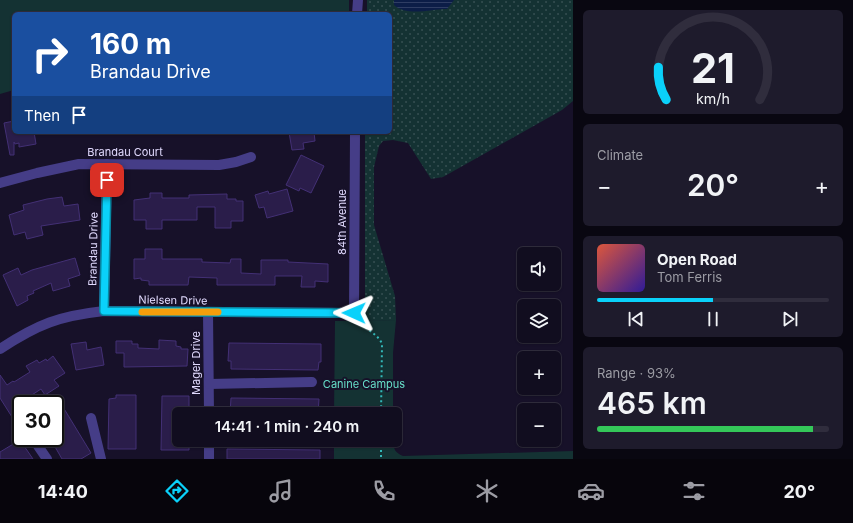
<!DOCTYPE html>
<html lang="en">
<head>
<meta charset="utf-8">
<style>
  :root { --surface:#110d1f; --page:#1e1b2c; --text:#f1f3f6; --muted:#9c9ca4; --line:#302d3d; --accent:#0ad1fa }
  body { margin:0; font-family:Inter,sans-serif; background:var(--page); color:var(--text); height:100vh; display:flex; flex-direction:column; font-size:15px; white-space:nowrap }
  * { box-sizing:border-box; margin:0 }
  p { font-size:13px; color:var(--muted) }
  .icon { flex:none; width:22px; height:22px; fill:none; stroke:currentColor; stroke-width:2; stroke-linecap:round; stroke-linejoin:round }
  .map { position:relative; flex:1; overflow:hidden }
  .sheet { display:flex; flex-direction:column; gap:10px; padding:10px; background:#090711; width:280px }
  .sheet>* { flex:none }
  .banner { position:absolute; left:12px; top:12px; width:380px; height:122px; border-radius:6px; box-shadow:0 1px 3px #0004,0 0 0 1px var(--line); background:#1a4fa0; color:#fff; overflow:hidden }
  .controls { position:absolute; left:517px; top:247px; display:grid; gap:8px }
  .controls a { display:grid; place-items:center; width:44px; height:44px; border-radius:6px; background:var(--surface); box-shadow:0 1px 3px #0004,0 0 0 1px var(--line); font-size:20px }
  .speed { position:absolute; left:12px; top:395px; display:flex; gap:8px; font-size:20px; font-weight:700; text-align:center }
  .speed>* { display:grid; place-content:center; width:52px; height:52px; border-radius:50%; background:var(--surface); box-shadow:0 1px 3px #0004,0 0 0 1px var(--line); line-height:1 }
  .speed .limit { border:2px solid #111; border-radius:6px; background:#fff; color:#111 }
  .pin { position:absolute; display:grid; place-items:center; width:34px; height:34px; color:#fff; margin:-17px; border-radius:8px; box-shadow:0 2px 6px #0006 }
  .me { position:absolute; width:44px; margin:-22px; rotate:271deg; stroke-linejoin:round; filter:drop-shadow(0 0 3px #0008) }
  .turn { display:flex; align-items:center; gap:14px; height:84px; padding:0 12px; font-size:18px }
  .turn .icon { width:52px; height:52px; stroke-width:2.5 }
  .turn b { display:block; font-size:28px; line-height:34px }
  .then { display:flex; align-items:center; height:38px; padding:0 12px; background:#0003; gap:8px; font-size:15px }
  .big { font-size:30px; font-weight:600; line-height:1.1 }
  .sheet .tile { flex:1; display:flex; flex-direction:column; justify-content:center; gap:6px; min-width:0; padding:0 14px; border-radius:6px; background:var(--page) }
  .sheet .dial { align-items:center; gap:0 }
  .dial svg { height:104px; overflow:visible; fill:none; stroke:var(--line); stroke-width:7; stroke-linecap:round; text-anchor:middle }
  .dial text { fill:var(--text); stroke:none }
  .song { display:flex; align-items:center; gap:12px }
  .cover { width:48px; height:48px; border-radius:6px; background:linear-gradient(135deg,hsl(10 70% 55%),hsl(250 70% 35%)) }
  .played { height:4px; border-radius:2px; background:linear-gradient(90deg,var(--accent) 50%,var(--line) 50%) }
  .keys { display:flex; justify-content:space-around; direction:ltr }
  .heat { display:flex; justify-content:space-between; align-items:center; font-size:22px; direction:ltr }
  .charge { height:6px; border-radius:3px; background:linear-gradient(90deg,#34c759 93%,var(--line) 0) }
  .trip { position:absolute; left:172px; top:407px; width:230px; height:40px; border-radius:6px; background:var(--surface); box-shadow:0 1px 3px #0004,0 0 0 1px var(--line); font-weight:600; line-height:40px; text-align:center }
  .tabs { display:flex; height:64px; justify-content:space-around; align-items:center; background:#07050c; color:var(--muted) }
  .tabs .icon { width:28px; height:28px }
  .tabs .active { color:var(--accent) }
  .tabs b { font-size:18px; color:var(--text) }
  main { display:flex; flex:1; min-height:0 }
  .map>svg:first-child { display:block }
  .grass { fill:url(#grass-dots) }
  .green { fill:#143233 }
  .water { fill:url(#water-rules) }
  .building { fill:#2a1d4a; stroke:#433075 }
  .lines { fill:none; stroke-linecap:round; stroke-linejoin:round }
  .path { stroke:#33b8b9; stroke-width:2; stroke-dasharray:2 3; stroke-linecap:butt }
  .minor { stroke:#453d87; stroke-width:10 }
  .route-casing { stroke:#0688a2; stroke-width:10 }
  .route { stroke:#0ad1fa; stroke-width:7 }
  .slow { stroke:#f59e0b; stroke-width:7 }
  .labels { text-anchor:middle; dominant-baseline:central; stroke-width:4; stroke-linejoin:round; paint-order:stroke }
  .street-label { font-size:11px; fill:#e1dafe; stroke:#171129 }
  .park-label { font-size:11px; fill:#66dec9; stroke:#171129 }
</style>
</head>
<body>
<main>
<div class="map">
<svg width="573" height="459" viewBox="0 0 573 459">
  <defs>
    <pattern id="grass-dots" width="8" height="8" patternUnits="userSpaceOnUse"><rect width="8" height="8" fill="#143233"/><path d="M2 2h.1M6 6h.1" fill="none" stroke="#364f52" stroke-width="1.8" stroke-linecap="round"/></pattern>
    <pattern id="water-rules" width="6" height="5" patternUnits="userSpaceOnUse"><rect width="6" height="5" fill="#0c1d47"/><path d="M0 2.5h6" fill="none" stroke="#2f3d63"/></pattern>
  </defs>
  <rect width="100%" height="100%" fill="#171129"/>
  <polygon class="grass" points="367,0 573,0 573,101 562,110 443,177 431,179 408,143 393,140 383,141 379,146 374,167 374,225 395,296 396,320 365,321 365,132 390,132 390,14 367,14"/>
  <g class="green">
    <polygon points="0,0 349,0 349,14 14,14 14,90 0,94"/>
    <polygon points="396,320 393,353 393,414 334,414 335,321"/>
    <path d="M334 440H393C393 448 395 453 403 456L573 451V459H334Z"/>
  </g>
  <path class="water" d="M394 0H454L447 9C431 9 407 17 394 5Z"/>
  <g class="building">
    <polygon points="14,121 14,132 34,132 36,144 19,147 19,143 15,144 14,142 14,155 10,155 4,123"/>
    <polygon points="289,132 314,132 315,141 303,143 304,149 292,150"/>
    <polygon points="301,155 324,166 311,193 300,188 299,191 286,185"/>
    <polygon points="287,189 293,211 267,218 264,207 259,208 255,195 268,191 269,194"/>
    <polygon points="150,193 162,193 162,198 189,198 189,195 227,194 227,199 236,199 236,201 243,201 243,221 231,221 231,228 215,228 215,207 197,207 197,220 162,220 162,229 146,229 146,220 134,220 134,200 150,198"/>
    <polygon points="62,197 64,206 78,204 80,220 41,226 43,235 27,239 25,232 14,235 9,215 24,210 23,205 47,199"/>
    <polygon points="145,249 162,249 162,259 202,259 202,262 230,263 231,259 241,259 241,273 261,274 261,260 288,260 288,262 328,264 328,282 315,281 315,287 301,287 302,276 275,276 275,285 217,285 217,278 189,277 188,285 149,285 149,281 141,280 141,278 134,279 134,259 145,259"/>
    <polygon points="75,258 80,275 68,279 70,286 53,291 51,283 33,291 34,293 27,296 28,300 17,306 3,275 18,268 21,275 32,270"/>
    <polygon points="159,340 176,341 176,346 181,347 181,349 188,349 187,366 124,367 124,353 116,353 116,341 132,341 132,344 138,344 138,348 159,349"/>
    <polygon points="86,342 87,350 101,347 104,365 76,370 71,344"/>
    <polygon points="229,343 321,344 321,362 319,362 318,370 231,369 231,361 228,361"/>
    <polygon points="53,356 65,373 54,380 59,386 45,395 41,389 21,402 21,411 12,417 0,398 0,375 7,385 13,381 14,382 30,372 26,366 37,360 39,363 46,359 47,361"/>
    <polygon points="116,395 136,395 136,449 108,449 109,399 116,398"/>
    <polygon points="162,396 189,396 189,414 179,414 179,440 189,440 189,450 161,450"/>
    <polygon points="231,398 319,399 318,414 230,414"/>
    <polygon points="63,407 91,453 81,459 62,459 50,438 55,438 55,412"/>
    <polygon points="20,440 33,459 0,459 0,452"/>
    <polygon points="227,449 320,450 320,459 227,459"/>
  </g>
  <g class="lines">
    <g class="path">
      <path d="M357 322C365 328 379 335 382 344L381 414"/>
      <polyline points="381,440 381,459"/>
    </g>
    <g class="minor">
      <polyline points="357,14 358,0"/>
      <polyline points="0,183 37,173 79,164 219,165 236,162 251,157"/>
      <polyline points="104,311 107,164"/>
      <polyline points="208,312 209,414"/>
      <path d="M0 349C38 324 59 316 104 311L354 313 355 132"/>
      <polyline points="209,384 312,382"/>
      <polyline points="91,418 101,459"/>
      <polyline points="209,440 209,459"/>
      <polyline points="36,443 47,459"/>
    </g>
  </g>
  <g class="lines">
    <g class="route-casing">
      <polyline id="route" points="107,180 104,311 354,313"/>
    </g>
    <use href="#route" class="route"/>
    <polyline class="slow" points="142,312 218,312"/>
  </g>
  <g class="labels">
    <g class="street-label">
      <text x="125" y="152">Brandau Court</text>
      <text transform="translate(342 222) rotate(-90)">84th Avenue</text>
      <text transform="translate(93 249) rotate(-89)">Brandau Drive</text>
      <text transform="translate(173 300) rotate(1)">Nielsen Drive</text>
      <text transform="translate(196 363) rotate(-90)">Mager Drive</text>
    </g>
    <g class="park-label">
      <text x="364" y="384">Canine Campus</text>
    </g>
  </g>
</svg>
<div class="controls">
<a><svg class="icon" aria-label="sound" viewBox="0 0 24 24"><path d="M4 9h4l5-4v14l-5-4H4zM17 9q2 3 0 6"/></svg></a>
<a><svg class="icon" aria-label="layers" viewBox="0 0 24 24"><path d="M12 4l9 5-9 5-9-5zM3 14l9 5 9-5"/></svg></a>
<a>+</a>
<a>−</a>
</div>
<div class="speed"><div class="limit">30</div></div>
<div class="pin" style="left:107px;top:180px;background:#d93025"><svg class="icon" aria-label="arrive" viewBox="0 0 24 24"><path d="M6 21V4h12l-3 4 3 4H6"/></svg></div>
<svg class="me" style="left:354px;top:313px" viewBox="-20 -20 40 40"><path d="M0-17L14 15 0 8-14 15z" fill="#0ad1fa" stroke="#fff" stroke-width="4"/></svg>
<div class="trip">14:41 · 1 min · 240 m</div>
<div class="banner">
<div class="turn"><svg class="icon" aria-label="right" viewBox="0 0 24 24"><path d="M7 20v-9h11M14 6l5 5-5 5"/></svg><div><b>160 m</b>Brandau Drive</div></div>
<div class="then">Then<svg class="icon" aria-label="arrive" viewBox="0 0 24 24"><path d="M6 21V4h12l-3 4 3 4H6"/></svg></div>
</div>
</div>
<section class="sheet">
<div class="tile dial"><svg viewBox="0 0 100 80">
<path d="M14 69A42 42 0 1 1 86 69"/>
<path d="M14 69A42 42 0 0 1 8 44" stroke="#0ad1fa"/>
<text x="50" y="56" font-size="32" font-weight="700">21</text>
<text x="50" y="72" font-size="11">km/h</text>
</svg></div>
<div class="tile"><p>Climate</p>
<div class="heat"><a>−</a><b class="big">20°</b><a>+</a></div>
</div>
<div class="tile">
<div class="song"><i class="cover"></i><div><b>Open Road</b><p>Tom Ferris</p></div></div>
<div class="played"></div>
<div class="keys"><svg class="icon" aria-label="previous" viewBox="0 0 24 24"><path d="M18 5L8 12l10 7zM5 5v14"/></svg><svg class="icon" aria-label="pause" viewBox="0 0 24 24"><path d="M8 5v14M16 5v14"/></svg><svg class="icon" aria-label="next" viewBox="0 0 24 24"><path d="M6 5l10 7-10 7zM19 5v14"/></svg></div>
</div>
<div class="tile"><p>Range · 93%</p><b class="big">465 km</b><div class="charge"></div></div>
</section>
</main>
<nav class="tabs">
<b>14:40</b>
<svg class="icon active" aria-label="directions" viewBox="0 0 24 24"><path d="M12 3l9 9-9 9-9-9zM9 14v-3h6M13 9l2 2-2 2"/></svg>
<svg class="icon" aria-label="music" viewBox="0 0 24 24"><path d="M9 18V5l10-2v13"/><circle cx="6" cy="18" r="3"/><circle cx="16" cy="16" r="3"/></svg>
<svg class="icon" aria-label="phone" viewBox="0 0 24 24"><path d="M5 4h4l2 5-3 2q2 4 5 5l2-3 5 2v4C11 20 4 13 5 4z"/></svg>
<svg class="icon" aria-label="climate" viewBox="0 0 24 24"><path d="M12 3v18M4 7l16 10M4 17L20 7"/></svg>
<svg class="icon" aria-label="car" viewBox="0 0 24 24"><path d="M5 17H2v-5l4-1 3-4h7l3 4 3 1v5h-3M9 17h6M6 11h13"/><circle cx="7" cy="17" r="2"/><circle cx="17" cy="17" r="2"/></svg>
<svg class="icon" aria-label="filters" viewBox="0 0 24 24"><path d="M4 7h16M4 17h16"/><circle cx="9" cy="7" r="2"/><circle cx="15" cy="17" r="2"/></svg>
<b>20°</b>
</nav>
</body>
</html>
